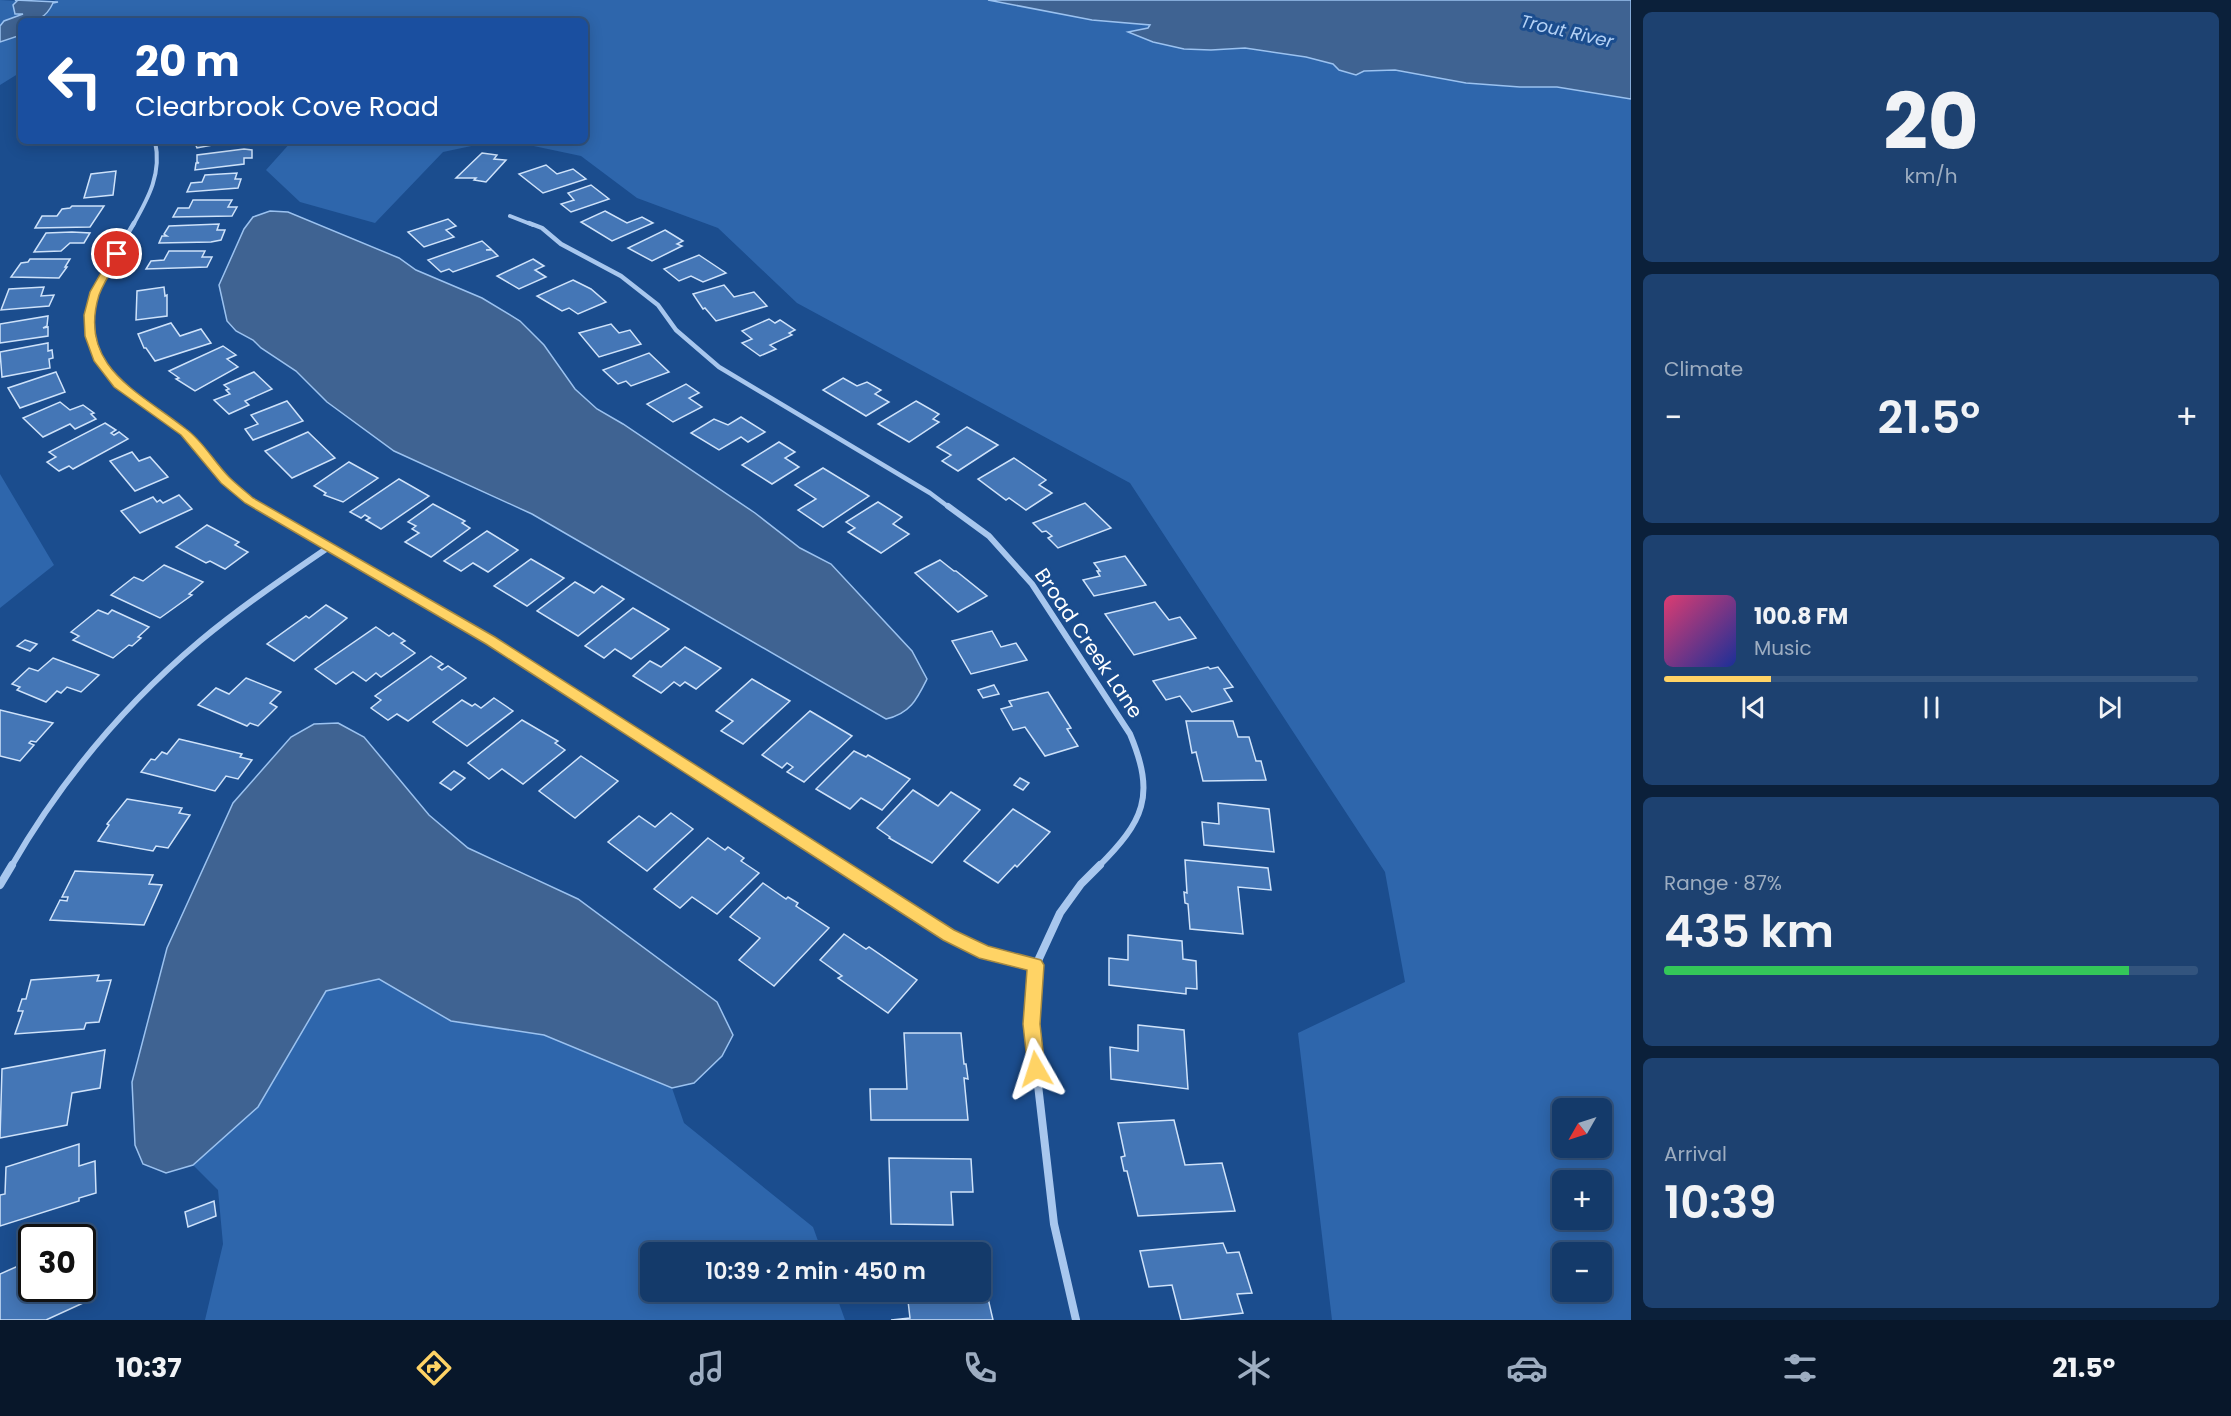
<!DOCTYPE html>
<html lang="en">
<head>
<meta charset="utf-8">
<style>
  :root { --surface:#143a6a; --page:#1d4170; --text:#f1f3f6; --muted:#9dadc1; --line:#33547e; --accent:#ffd365 }
  body { margin:0; font-family:Poppins,sans-serif; background:var(--page); color:var(--text); height:100vh; display:flex; flex-direction:column; font-size:22px; white-space:nowrap }
  * { box-sizing:border-box; margin:0 }
  p { font-size:20px; color:var(--muted) }
  .icon { flex:none; width:33px; height:33px; fill:none; stroke:currentColor; stroke-width:2; stroke-linecap:round; stroke-linejoin:round }
  .map { position:relative; flex:1; overflow:hidden }
  .details { display:flex; flex-direction:column; gap:12px; padding:12px; background:#0b203a; width:600px }
  .details>* { flex:none }
  .top-card { position:absolute; left:18px; top:18px; width:570px; height:126px; border-radius:9px; box-shadow:0 3px 15px #0003,0 0 0 2px var(--line); background:#1a4fa0; color:#fff; overflow:hidden }
  .needle { width:39px; rotate:231deg }
  .buttons { position:absolute; left:1552px; top:1098px; display:grid; gap:12px }
  .buttons a { display:grid; place-items:center; width:60px; height:60px; border-radius:9px; background:var(--surface); box-shadow:0 3px 15px #0003,0 0 0 2px var(--line); font-size:30px }
  .speed { position:absolute; left:18px; top:1224px; display:flex; gap:12px; font-size:30px; font-weight:700; text-align:center }
  .speed>* { display:grid; place-content:center; width:78px; height:78px; border-radius:50%; background:var(--surface); box-shadow:0 3px 15px #0003,0 0 0 2px var(--line); line-height:1 }
  .speed .limit { border:3px solid #111; border-radius:9px; background:#fff; color:#111 }
  .pin { position:absolute; display:grid; place-items:center; width:51px; height:51px; color:#fff; margin:-26px; border:3px solid #fff; border-radius:50%; box-shadow:0 2px 6px #0007 }
  .me { position:absolute; width:66px; margin:-33px; rotate:354deg; stroke-linejoin:round; filter:drop-shadow(0 0 4px #0008) }
  .turn { display:flex; align-items:center; gap:21px; height:126px; padding:0 18px; font-size:27px }
  .turn .icon { width:78px; height:78px; stroke-width:2.5 }
  .turn b { display:block; font-size:42px; line-height:51px }
  .big { font-size:45px; font-weight:600; line-height:1.1 }
  .details .card { flex:1; display:flex; flex-direction:column; justify-content:center; gap:9px; min-width:0; padding:0 21px; border-radius:9px; background:var(--page) }
  .details .dial { align-items:center; gap:0 }
  .dial b { font-size:78px; line-height:1 }
  .song { display:flex; align-items:center; gap:18px }
  .cover { width:72px; height:72px; border-radius:9px; background:linear-gradient(135deg,hsl(340 70% 55%),hsl(230 70% 35%)) }
  .played { height:6px; border-radius:3px; background:linear-gradient(90deg,var(--accent) 20%,var(--line) 20%) }
  .keys { display:flex; justify-content:space-around; direction:ltr }
  .heat { display:flex; justify-content:space-between; align-items:center; font-size:33px; direction:ltr }
  .charge { height:9px; border-radius:4px; background:linear-gradient(90deg,#34c759 87%,var(--line) 0) }
  .trip { position:absolute; left:640px; top:1242px; width:351px; height:60px; border-radius:9px; background:var(--surface); box-shadow:0 3px 15px #0003,0 0 0 2px var(--line); font-weight:600; line-height:60px; text-align:center }
  .tab-bar { display:flex; height:96px; justify-content:space-around; align-items:center; background:#08172a; color:var(--muted) }
  .tab-bar .icon { width:42px; height:42px }
  .tab-bar .on { color:var(--accent) }
  .tab-bar b { font-size:27px; color:var(--text) }
  main { display:flex; flex:1; min-height:0 }
  .map>svg:first-child { display:block }
  .green { fill:#2e66ac; fill-rule:evenodd }
  .water { fill:#3f6392; stroke:#9bc2f0; stroke-width:1.5 }
  .building { fill:#4476b6; stroke:#cee2fa; stroke-width:1.5 }
  .lines { fill:none; stroke-linecap:round; stroke-linejoin:round }
  .minor-far3 { stroke:#a8c7ee; stroke-width:4 }
  .minor-far2 { stroke:#a8c7ee; stroke-width:4.5 }
  .minor-far1 { stroke:#a8c7ee; stroke-width:6 }
  .minor { stroke:#a8c7ee; stroke-width:8 }
  .route { fill:#ffd365; stroke:#a68942; stroke-width:1.5 }
  .labels { text-anchor:middle; dominant-baseline:central; stroke-width:6; stroke-linejoin:round; paint-order:stroke }
  .far-water-label { font-size:18px; font-style:italic; fill:#b4d1f5; stroke:#1b4d8e }
  .street-label { font-size:20px; fill:#fff; stroke:#1b4d8e }
</style>
</head>
<body>
<main>
<div class="map">
<svg width="1631" height="1320" viewBox="0 0 1631 1320">
  <rect width="100%" height="100%" fill="#1b4d8e"/>
  <g class="green">
    <polygon points="0,0 18,1 15,13 23,14 17,18 4,21 0,26"/>
    <path d="M54 0H988L1092 20C1112 20 1131 25 1151 25L1149 28 1130 32 1211 50 1245 48 1306 57 1333 64 1339 70 1356 75 1364 71 1395 70 1466 83 1520 87H1557L1631 99V1320H1332L1298 1033 1405 982 1385 872 1130 483 797 303 718 228 637 198 581 156 510 141H585V21H37L48 13 50 6 56 1ZM1563 1108H1602V1148H1563ZM1563 1180H1602V1220H1563ZM1563 1252H1602V1292H1563Z"/>
    <polygon points="21,35 21,72 0,85 0,42"/>
    <polygon points="292,141 495,141 443,152 375,223 300,202 266,170"/>
    <polygon points="0,474 54,565 0,608"/>
    <polygon points="379,979 451,1021 544,1035 672,1088 684,1123 813,1227 822,1252 651,1252 651,1292 835,1292 845,1320 205,1320 223,1244 218,1190 193,1165 258,1107 326,991"/>
  </g>
  <g class="water">
    <path d="M15 0 58 2 53 3C46 18 38 21 21 21V35L0 42V26L4 21 23 14H15L13 5 17 1Z"/>
    <polygon points="988,0 1631,0 1631,99 1557,87 1520,87 1466,83 1395,70 1364,71 1356,75 1339,70 1333,64 1306,57 1245,48 1211,50 1184,49 1153,42 1128,32 1148,28 1150,25 1092,20"/>
    <path d="M270 211 288 212 399 258 416 270 482 298 520 321 544 345 575 389 597 409 623 424 755 513 800 548 831 564 912 651 927 679C917 699 910 714 886 719L532 514 394 451 327 402 296 371 261 348 253 340 236 331 227 321 219 285 244 229 253 217Z"/>
    <polygon points="338,723 364,737 429,815 468,848 578,899 717,1002 733,1035 722,1056 694,1083 672,1088 544,1035 451,1021 379,979 326,991 258,1107 193,1165 166,1173 143,1164 135,1145 132,1082 167,948 233,803 291,737 314,724"/>
  </g>
  <g class="building">
    <polygon points="194,141 234,141 197,148"/>
    <polygon points="244,149 252,150 252,158 244,158 244,164 195,170 196,163 199,163 197,162 197,155"/>
    <polygon points="482,153 497,155 494,159 506,160 486,182 474,180 476,178 456,178"/>
    <polygon points="546,165 557,174 573,169 586,179 543,193 519,174"/>
    <polygon points="116,171 113,195 84,198 91,174"/>
    <polygon points="237,173 235,179 241,179 238,188 187,192 191,183 202,182 205,175"/>
    <polygon points="591,185 609,199 571,212 561,204 574,200 568,193"/>
    <polygon points="193,200 232,200 228,207 237,207 232,216 173,217 178,208 189,208"/>
    <polygon points="72,206 104,206 90,227 35,228 42,216 57,216 62,209 70,208"/>
    <polygon points="605,211 627,223 642,217 653,223 612,241 581,222"/>
    <polygon points="448,219 456,226 446,230 454,237 424,247 408,232"/>
    <polygon points="219,224 217,230 225,230 221,240 211,242 159,243 162,236 167,236 164,234 169,226"/>
    <polygon points="665,230 683,241 677,244 682,246 652,261 628,248"/>
    <polygon points="46,233 72,232 90,233 84,243 70,243 61,251 34,252"/>
    <polygon points="482,241 491,249 486,250 492,250 498,256 453,272 449,269 441,272 428,260"/>
    <polygon points="169,251 205,251 202,257 212,257 207,267 146,269 151,261 164,260"/>
    <polygon points="699,255 726,273 703,282 691,276 679,281 664,269"/>
    <polygon points="30,259 70,259 65,267 67,267 59,278 11,277 21,263 28,262"/>
    <polygon points="533,259 544,266 535,270 546,277 519,289 497,276"/>
    <polygon points="573,280 591,289 606,302 578,314 569,308 562,311 537,296"/>
    <polygon points="724,285 734,297 754,292 767,306 716,321 705,308 703,309 693,294"/>
    <polygon points="44,287 41,296 54,295 49,306 1,310 9,289"/>
    <polygon points="164,287 165,296 167,295 167,316 136,320 137,291"/>
    <polygon points="48,316 47,326 43,328 48,327 48,336 0,343 0,324"/>
    <polygon points="769,319 775,323 780,320 795,330 789,333 792,335 770,345 776,349 760,356 742,343 752,339 742,331"/>
    <polygon points="171,323 180,336 201,329 211,343 155,361 146,348 144,348 138,334"/>
    <polygon points="611,324 619,333 630,330 641,344 599,357 579,333"/>
    <polygon points="48,343 48,351 52,350 53,358 49,359 50,368 2,377 0,352"/>
    <polygon points="223,346 236,355 227,359 238,367 195,391 176,379 179,378 169,371"/>
    <polygon points="649,353 669,372 631,386 626,381 618,384 603,370"/>
    <polygon points="56,372 65,392 20,408 8,388"/>
    <polygon points="254,372 272,389 245,401 249,405 229,414 214,400 230,394 226,390 229,389 224,385"/>
    <polygon points="843,378 857,386 867,382 881,390 875,394 889,402 866,416 823,390"/>
    <polygon points="686,384 699,393 689,398 702,407 673,422 647,404"/>
    <polygon points="287,401 303,421 253,440 245,429 258,424 251,415"/>
    <polygon points="916,401 939,414 933,419 939,422 909,442 878,424"/>
    <polygon points="60,402 70,410 83,405 94,413 91,414 96,419 75,429 70,424 43,437 23,418"/>
    <polygon points="741,417 765,432 748,442 741,437 719,450 691,433 714,419 728,425"/>
    <polygon points="105,423 116,430 111,433 114,435 119,432 128,439 73,469 69,466 59,471 47,462 56,457 49,452"/>
    <polygon points="967,427 998,445 958,471 942,461 951,455 937,447"/>
    <polygon points="308,432 335,458 292,478 265,451"/>
    <polygon points="779,442 795,452 785,458 799,467 772,484 742,465"/>
    <polygon points="132,452 139,461 150,457 168,477 135,491 110,461"/>
    <polygon points="1014,458 1046,480 1039,485 1052,493 1026,510 1009,498 1006,500 978,479"/>
    <polygon points="349,462 378,478 343,502 324,495 326,493 314,486"/>
    <polygon points="823,468 869,496 823,527 798,510 816,499 795,485"/>
    <polygon points="399,479 429,496 381,529 366,520 370,518 365,515 361,518 350,512"/>
    <polygon points="179,495 192,509 140,533 121,511 153,497 157,502 160,500 163,503"/>
    <polygon points="878,502 902,517 893,524 909,534 881,553 848,532 855,528 846,522"/>
    <polygon points="1085,503 1111,528 1058,548 1048,538 1052,536 1046,531 1042,532 1033,523"/>
    <polygon points="433,504 465,521 462,523 470,528 431,557 405,542 419,533 412,529 416,526 408,522"/>
    <polygon points="207,525 239,542 235,545 248,552 225,569 210,561 206,563 176,547"/>
    <polygon points="487,531 518,550 488,572 473,563 461,571 444,561"/>
    <polygon points="1125,556 1146,585 1094,596 1083,580 1100,576 1097,571 1100,571 1094,563"/>
    <polygon points="531,559 564,578 527,606 494,586"/>
    <polygon points="940,560 954,571 956,571 987,596 958,612 915,573"/>
    <polygon points="164,565 203,582 189,594 192,595 160,618 111,595 134,577 143,581"/>
    <polygon points="575,582 594,593 602,586 624,599 578,636 537,611"/>
    <polygon points="1155,602 1169,620 1180,617 1196,638 1134,655 1105,614"/>
    <polygon points="326,605 347,618 294,661 267,644 306,616 309,618"/>
    <polygon points="633,608 669,629 631,659 615,649 604,658 585,646"/>
    <polygon points="98,610 108,614 112,610 149,627 138,637 141,638 132,646 129,645 113,658 73,640 79,636 71,632"/>
    <polygon points="376,627 389,636 393,633 405,641 401,643 415,653 381,677 376,673 366,681 353,672 336,684 315,669"/>
    <polygon points="992,631 1001,647 1016,643 1027,660 971,674 952,641"/>
    <polygon points="25,640 37,644 30,651 17,646"/>
    <polygon points="685,647 721,668 696,689 685,682 680,686 674,682 661,693 633,676 650,661 661,667"/>
    <polygon points="431,656 443,664 438,667 442,670 448,666 466,678 408,721 397,714 388,720 371,708 381,700 375,696"/>
    <polygon points="53,658 99,675 81,692 67,687 61,693 57,691 46,702 17,690 20,687 12,684 29,668 38,671"/>
    <polygon points="1208,667 1210,669 1218,667 1233,687 1224,689 1232,701 1192,712 1180,696 1166,700 1153,681"/>
    <polygon points="246,678 281,692 270,703 277,707 258,726 250,723 247,726 198,705 216,688 229,694"/>
    <polygon points="752,679 790,701 743,744 721,731 733,721 716,711"/>
    <polygon points="994,685 999,694 983,698 978,690"/>
    <polygon points="1048,692 1071,728 1067,729 1078,746 1045,756 1025,727 1013,730 1001,709 1012,706 1009,701"/>
    <polygon points="494,698 513,711 467,746 433,722 462,700 472,706 475,704 481,708"/>
    <polygon points="0,710 53,723 36,742 31,741 29,743 34,745 20,761 0,756"/>
    <polygon points="810,711 852,736 804,782 787,772 793,767 787,763 782,768 762,755"/>
    <polygon points="522,720 558,741 555,743 565,750 523,784 502,769 489,779 468,763"/>
    <polygon points="1186,721 1233,721 1238,737 1249,737 1256,761 1261,761 1266,780 1203,781 1196,752 1192,753"/>
    <polygon points="179,739 242,754 240,757 252,760 238,779 226,776 215,791 141,772 151,759 155,760 162,752 167,754"/>
    <polygon points="854,751 866,757 868,755 910,779 882,810 861,798 850,809 816,789"/>
    <polygon points="581,756 618,781 575,818 539,791"/>
    <polygon points="454,771 465,778 451,790 440,783"/>
    <polygon points="1020,778 1029,783 1023,790 1014,785"/>
    <polygon points="913,790 938,806 951,792 980,810 932,863 889,838 890,837 877,828"/>
    <polygon points="127,799 182,808 179,813 190,815 168,848 156,846 153,851 98,841 109,825 107,824"/>
    <polygon points="1218,803 1269,809 1274,852 1204,845 1202,822 1219,824"/>
    <polygon points="1013,809 1050,832 1017,867 1015,865 998,883 964,861"/>
    <polygon points="671,813 693,829 647,871 608,842 639,816 655,827"/>
    <polygon points="708,838 725,850 728,847 744,858 741,861 759,873 717,914 692,897 680,908 654,889"/>
    <polygon points="1185,860 1268,868 1271,890 1238,887 1243,934 1190,929 1188,904 1185,903 1184,892 1187,893"/>
    <polygon points="75,871 153,875 149,884 162,885 144,925 50,920 60,900 67,901 68,897 62,897"/>
    <polygon points="763,883 786,899 788,897 798,903 796,906 829,928 774,986 739,960 760,938 730,917"/>
    <polygon points="844,934 866,949 869,947 917,980 888,1013 838,978 842,976 820,960"/>
    <polygon points="1128,935 1182,941 1183,959 1196,961 1197,989 1186,988 1186,994 1109,985 1109,958 1128,960"/>
    <polygon points="99,975 97,981 111,980 99,1022 86,1023 84,1029 15,1034 23,1011 18,1011 22,999 26,999 31,980"/>
    <polygon points="1138,1025 1184,1030 1188,1089 1111,1079 1110,1047 1138,1051"/>
    <polygon points="904,1033 961,1033 964,1064 966,1064 968,1079 964,1078 968,1120 871,1120 870,1089 907,1089"/>
    <polygon points="105,1050 100,1088 72,1093 67,1125 0,1138 2,1069"/>
    <polygon points="1174,1120 1185,1165 1222,1163 1235,1211 1138,1216 1127,1171 1124,1171 1121,1157 1125,1156 1118,1123"/>
    <polygon points="79,1144 79,1166 95,1161 96,1193 79,1198 79,1201 0,1226 0,1195 5,1194 6,1167"/>
    <polygon points="889,1158 971,1159 973,1192 951,1192 953,1225 891,1224"/>
    <polygon points="214,1201 216,1216 188,1227 185,1212"/>
    <polygon points="82,1242 94,1298 46,1320 0,1320 0,1274 32,1260 32,1288 82,1288"/>
    <polygon points="1223,1243 1227,1253 1239,1252 1252,1293 1237,1294 1243,1313 1181,1320 1172,1285 1149,1287 1140,1251"/>
    <polygon points="981,1268 993,1320 891,1320 910,1318 907,1292 981,1292"/>
  </g>
  <g class="lines">
    <g class="minor-far3">
      <polyline points="510,216 533,225"/>
      <path d="M133 225C149 197 162 173 155 141"/>
    </g>
    <g class="minor-far2">
      <path d="M134 223C102 278 63 332 121 387 140 405 164 415 184 432 198 444 208 460 220 474 232 488 247 499 262 508"/>
      <polyline points="529,223 542,228 561,244 621,276 658,305 676,330 719,367 930,493 950,508"/>
    </g>
    <g class="minor-far1">
      <polyline points="260,506 490,640 843,867"/>
      <path d="M948 506 989 536 1032 584 1130 734C1156 796 1144 821 1098 867"/>
      <path d="M11 867C60 782 125 704 200 641 241 607 285 577 329 547"/>
    </g>
    <g class="minor">
      <polyline points="840,865 949,935 985,953 1036,965"/>
      <polyline points="0,885 12,865"/>
      <polyline points="1076,1320 1054,1224 1031,1024 1036,965 1060,913 1081,884 1100,865"/>
    </g>
  </g>
  <path class="route" d="M113 252 122 254C114 267 104 281 99 295 77 367 140 392 186 429 203 441 214 462 229 477 236 484 245 491 253 498L495 637 954 930 988 946 1041 960 1044 965 1040 1024 1045 1069 1042 1075 1036 1077 1030 1075 1028 1069 1023 1024 1027 970 979 958 943 940 486 644 245 503 221 483 181 435 114 387 94 361 85 336 84 315 90 292Z"/>
  <g class="labels">
    <g class="far-water-label">
      <text transform="translate(1567 31) rotate(13)">Trout River</text>
    </g>
    <g class="street-label">
      <text transform="translate(1089 643) rotate(56)">Broad Creek Lane</text>
    </g>
  </g>
</svg>
<div class="buttons">
<a><svg class="needle" viewBox="-14 -14 28 28"><path d="M0-13l5 13h-10z" fill="#e53935"/><path d="M0 13l5-13h-10z" fill="#9dadc1"/></svg></a>
<a>+</a>
<a>−</a>
</div>
<div class="speed"><div class="limit">30</div></div>
<div class="pin" style="left:117px;top:254px;background:#d93025"><svg class="icon" aria-label="arrive" viewBox="0 0 24 24"><path d="M6 21V4h12l-3 4 3 4H6"/></svg></div>
<svg class="me" style="left:1036px;top:1069px" viewBox="-20 -20 40 40"><path d="M0-17L14 15 0 8-14 15z" fill="#ffd365" stroke="#fff" stroke-width="4"/></svg>
<div class="trip">10:39 · 2 min · 450 m</div>
<div class="top-card">
<div class="turn"><svg class="icon" aria-label="left" viewBox="0 0 24 24"><path d="M17 20v-9H6M10 6l-5 5 5 5"/></svg><div><b>20 m</b>Clearbrook Cove Road</div></div>
</div>
</div>
<section class="details">
<div class="card dial"><b>20</b><p>km/h</p></div>
<div class="card"><p>Climate</p>
<div class="heat"><a>−</a><b class="big">21.5°</b><a>+</a></div>
</div>
<div class="card">
<div class="song"><i class="cover"></i><div><b>100.8 FM</b><p>Music</p></div></div>
<div class="played"></div>
<div class="keys"><svg class="icon" aria-label="previous" viewBox="0 0 24 24"><path d="M18 5L8 12l10 7zM5 5v14"/></svg><svg class="icon" aria-label="pause" viewBox="0 0 24 24"><path d="M8 5v14M16 5v14"/></svg><svg class="icon" aria-label="next" viewBox="0 0 24 24"><path d="M6 5l10 7-10 7zM19 5v14"/></svg></div>
</div>
<div class="card"><p>Range · 87%</p><b class="big">435 km</b><div class="charge"></div></div>
<div class="card"><p>Arrival</p><b class="big">10:39</b></div>
</section>
</main>
<nav class="tab-bar">
<b>10:37</b>
<svg class="icon on" aria-label="directions" viewBox="0 0 24 24"><path d="M12 3l9 9-9 9-9-9zM9 14v-3h6M13 9l2 2-2 2"/></svg>
<svg class="icon" aria-label="music" viewBox="0 0 24 24"><path d="M9 18V5l10-2v13"/><circle cx="6" cy="18" r="3"/><circle cx="16" cy="16" r="3"/></svg>
<svg class="icon" aria-label="phone" viewBox="0 0 24 24"><path d="M5 4h4l2 5-3 2q2 4 5 5l2-3 5 2v4C11 20 4 13 5 4z"/></svg>
<svg class="icon" aria-label="climate" viewBox="0 0 24 24"><path d="M12 3v18M4 7l16 10M4 17L20 7"/></svg>
<svg class="icon" aria-label="car" viewBox="0 0 24 24"><path d="M5 17H2v-5l4-1 3-4h7l3 4 3 1v5h-3M9 17h6M6 11h13"/><circle cx="7" cy="17" r="2"/><circle cx="17" cy="17" r="2"/></svg>
<svg class="icon" aria-label="filters" viewBox="0 0 24 24"><path d="M4 7h16M4 17h16"/><circle cx="9" cy="7" r="2"/><circle cx="15" cy="17" r="2"/></svg>
<b>21.5°</b>
</nav>
</body>
</html>
